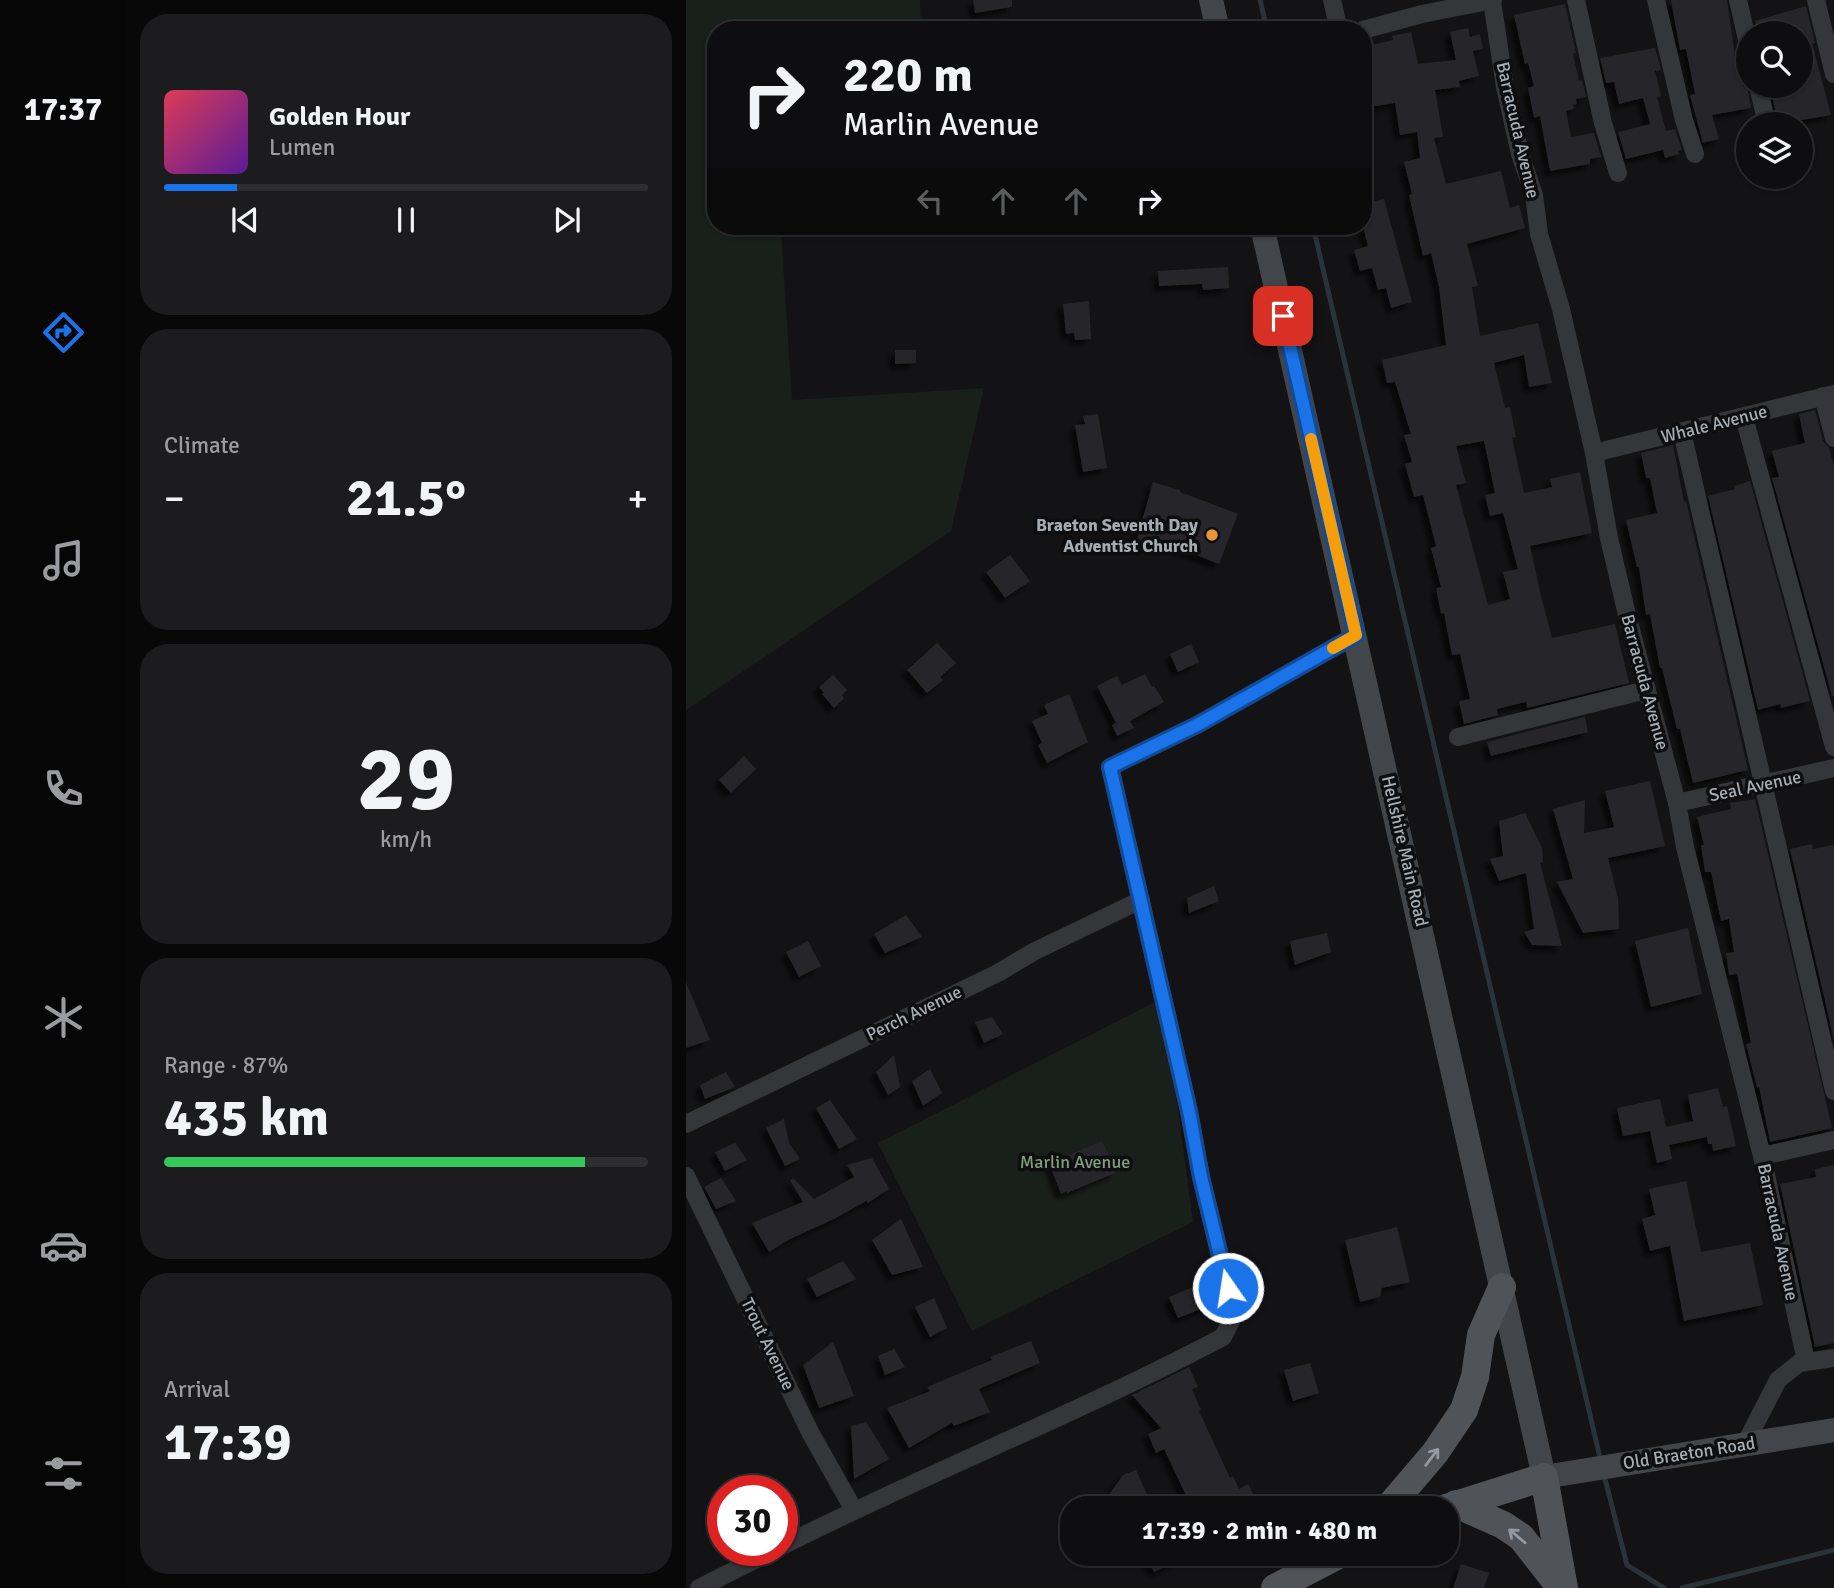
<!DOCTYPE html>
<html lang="en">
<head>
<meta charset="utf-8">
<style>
  :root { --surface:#0e0e10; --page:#1c1c1e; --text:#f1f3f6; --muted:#9b9c9f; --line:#2e2e30; --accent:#1a73e8 }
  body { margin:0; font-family:Signika,sans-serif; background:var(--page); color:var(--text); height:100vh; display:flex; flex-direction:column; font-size:26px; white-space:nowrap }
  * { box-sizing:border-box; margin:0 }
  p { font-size:23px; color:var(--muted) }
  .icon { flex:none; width:38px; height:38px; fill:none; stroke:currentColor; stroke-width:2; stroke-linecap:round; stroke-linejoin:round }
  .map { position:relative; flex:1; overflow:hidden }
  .side { display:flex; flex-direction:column; gap:14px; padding:14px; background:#080809; width:560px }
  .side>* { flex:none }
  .guide { position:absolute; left:21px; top:21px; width:665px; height:214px; border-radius:28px; box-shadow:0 2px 5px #0004,0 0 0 2px var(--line); background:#0e0e10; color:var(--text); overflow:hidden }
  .controls { position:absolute; left:1050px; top:21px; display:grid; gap:14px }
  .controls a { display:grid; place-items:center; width:77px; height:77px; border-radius:50%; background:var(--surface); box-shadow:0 2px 5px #0004,0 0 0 2px var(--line); font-size:35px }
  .speed { position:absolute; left:21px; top:1475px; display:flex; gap:14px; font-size:35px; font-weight:700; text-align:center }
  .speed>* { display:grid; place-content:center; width:91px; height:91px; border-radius:50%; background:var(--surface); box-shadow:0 2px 5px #0004,0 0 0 2px var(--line); line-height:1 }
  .speed .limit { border:10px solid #d22; background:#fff; color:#111 }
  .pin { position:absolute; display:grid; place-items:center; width:60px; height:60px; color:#fff; margin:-30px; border-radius:14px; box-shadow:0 4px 10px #0006 }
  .me { position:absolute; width:77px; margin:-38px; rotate:347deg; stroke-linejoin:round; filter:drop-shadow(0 0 5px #0008) }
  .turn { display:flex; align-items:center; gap:24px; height:147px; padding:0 21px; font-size:32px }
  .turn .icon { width:91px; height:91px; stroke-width:2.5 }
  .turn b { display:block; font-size:49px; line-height:60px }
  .lanes { display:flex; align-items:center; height:66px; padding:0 21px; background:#0003; justify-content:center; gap:35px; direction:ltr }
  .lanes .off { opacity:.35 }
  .big { font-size:52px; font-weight:700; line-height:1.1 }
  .side .widget { flex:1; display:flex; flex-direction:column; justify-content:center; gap:10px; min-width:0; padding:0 24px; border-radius:28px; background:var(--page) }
  .side .dial { align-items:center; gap:0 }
  .dial b { font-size:91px; line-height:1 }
  .song { display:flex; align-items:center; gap:21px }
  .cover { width:84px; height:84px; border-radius:10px; background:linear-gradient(135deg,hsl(350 70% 55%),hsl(270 70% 35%)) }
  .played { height:7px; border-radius:4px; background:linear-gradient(90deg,var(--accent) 15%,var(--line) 15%) }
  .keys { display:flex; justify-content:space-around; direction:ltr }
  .heat { display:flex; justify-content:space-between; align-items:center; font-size:38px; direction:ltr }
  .charge { height:10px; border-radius:5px; background:linear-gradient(90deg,#34c759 87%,var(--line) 0) }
  .trip { position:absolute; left:374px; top:1496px; width:399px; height:70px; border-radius:28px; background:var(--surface); box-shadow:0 2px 5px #0004,0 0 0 2px var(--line); font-weight:700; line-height:70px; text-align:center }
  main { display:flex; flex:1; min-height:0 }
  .dock { display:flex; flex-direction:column; width:126px; justify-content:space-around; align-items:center; background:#060606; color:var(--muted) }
  .dock .icon { width:49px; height:49px }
  .dock .selected { color:var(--accent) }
  .dock b { font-size:32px; color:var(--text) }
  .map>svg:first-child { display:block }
  .green { fill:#191f1a }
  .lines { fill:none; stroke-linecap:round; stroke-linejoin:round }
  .stream { stroke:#2a3338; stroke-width:5 }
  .building { fill:#262629; fill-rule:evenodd; filter:url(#shadow) }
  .street { stroke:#343639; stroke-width:18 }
  .secondary { stroke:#424549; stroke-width:24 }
  .primary { stroke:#505358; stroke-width:28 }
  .oneway { stroke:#949aa2 }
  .route-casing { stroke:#114b97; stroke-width:18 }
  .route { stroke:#1a73e8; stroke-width:12 }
  .slow { stroke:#f59e0b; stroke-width:12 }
  .poi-dot { fill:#e79538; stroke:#0e0e10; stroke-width:2.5 }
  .labels { text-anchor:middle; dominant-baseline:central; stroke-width:7; stroke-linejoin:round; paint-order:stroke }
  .street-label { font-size:18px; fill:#a5acb4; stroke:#0e0e10 }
  .poi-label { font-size:18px; font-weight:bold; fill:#a5acb4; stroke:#0e0e10; text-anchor:end }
  .park-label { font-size:18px; fill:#809e7d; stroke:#0e0e10 }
</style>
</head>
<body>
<main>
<nav class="dock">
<b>17:37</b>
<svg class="icon selected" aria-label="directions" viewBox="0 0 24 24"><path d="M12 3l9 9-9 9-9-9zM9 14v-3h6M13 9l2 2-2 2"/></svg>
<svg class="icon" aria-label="music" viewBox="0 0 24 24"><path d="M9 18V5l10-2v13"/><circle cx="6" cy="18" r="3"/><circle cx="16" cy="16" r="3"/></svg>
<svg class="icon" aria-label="phone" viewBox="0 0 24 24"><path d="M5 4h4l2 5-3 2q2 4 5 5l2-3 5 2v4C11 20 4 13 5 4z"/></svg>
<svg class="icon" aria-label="climate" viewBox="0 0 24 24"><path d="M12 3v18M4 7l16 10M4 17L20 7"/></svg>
<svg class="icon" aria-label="car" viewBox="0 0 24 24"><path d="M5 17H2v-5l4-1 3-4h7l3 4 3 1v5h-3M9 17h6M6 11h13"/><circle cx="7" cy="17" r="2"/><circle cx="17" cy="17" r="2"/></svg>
<svg class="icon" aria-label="filters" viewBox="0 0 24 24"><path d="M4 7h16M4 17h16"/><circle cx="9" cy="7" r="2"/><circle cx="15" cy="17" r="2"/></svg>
</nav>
<section class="side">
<div class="widget">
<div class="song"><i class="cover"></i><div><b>Golden Hour</b><p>Lumen</p></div></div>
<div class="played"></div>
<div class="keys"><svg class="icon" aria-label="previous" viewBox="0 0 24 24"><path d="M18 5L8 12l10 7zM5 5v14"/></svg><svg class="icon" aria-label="pause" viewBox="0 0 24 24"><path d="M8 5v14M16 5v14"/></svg><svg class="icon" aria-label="next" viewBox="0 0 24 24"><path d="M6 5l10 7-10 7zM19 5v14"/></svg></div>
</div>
<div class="widget"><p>Climate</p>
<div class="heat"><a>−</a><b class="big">21.5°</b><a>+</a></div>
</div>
<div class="widget dial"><b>29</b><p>km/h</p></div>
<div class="widget"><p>Range · 87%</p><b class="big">435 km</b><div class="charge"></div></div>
<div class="widget"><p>Arrival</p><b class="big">17:39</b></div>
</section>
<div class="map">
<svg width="1148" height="1588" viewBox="0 0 1148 1588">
  <defs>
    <filter id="shadow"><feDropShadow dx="-5.5" dy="5.5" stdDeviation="2" flood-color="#0009"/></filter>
  </defs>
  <rect width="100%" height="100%" fill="#131315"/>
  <g class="green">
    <polygon points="0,0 234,0 235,30 30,30 30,226 171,226 171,228 95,231 106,400 298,388 265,531 0,710"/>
    <polygon points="477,998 507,1222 286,1331 192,1143"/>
  </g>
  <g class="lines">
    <g class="stream">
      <polyline points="574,0 581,30"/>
      <polyline points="627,226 915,1462"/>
      <polyline points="918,1475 941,1565 978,1588"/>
      <polyline points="996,1588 1148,1550"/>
    </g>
  </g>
  <g class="building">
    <polygon points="287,0 326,0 326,7 289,13"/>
    <polygon points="985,0 1041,0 1049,56 1051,55 1057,87 1061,86 1065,108 1026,115 1033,139 1017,143 1004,95 1009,94 1000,49 994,50"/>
    <polygon points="879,4 890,53 887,54 893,81 896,80 900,97 890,99 891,104 887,105 888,109 880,111 885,137 908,133 915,157 904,159 904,164 864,171 854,116 848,118 842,88 848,86 842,63 839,64 828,15"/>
    <polygon points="1120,6 1129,43 1126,43 1145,115 1092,124 1084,86 1115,86 1115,33 1072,33 1069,21"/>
    <path d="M782 28 784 37 794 34 797 49 787 51 793 76 773 81 774 87 749 90 757 137 748 138 760 184 815 171 824 208 833 205 839 228 781 244 792 286 786 287 794 336 852 323 866 383 843 387 838 355 808 363 819 408 824 407 830 437 826 438 838 493 866 487 864 479 894 472 906 533 844 546 855 596 866 638 929 624 943 683 841 708 840 702 811 709 812 715 778 724 773 701 784 699 774 654 766 655 758 613 755 614 750 588 755 587 745 548 750 546 737 495 728 497 719 464 726 462 718 435 725 434 709 382 701 383 696 360 760 345 753 287 745 253 737 256 723 195 726 194 718 162 734 158 731 132 714 135 709 103 677 108V47L707 40 706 36 725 32 732 64 770 60 764 32ZM798 441 809 493 799 495 804 516 817 513 832 569 817 572 824 599 802 605 770 485 780 483 770 446Z"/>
    <polygon points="969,48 975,70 969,71 975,96 971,97 980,131 989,129 996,150 992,151 993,154 979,158 977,150 940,159 932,132 964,124 957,98 933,104 928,82 920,83 914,58"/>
    <polygon points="698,199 726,302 705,308 700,288 692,290 686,268 674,271 668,250 682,246 677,227 677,204"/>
    <polygon points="542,267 543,288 517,290 516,284 473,286 472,271"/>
    <polygon points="403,301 405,339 389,340 388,333 380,334 377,304"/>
    <polygon points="209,350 230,350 230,363 209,364"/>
    <polygon points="1129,410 1137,441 1143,448 1148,466 1148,696 1146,696 1086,478 1093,477 1086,451 1119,443 1113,414"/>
    <polygon points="412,414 421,468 397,472 389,425 399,424 397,416"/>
    <polygon points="987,445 998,502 1000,501 1062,770 1007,783 994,729 991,729 976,668 974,668 964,614 960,615 953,567 951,567 940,520 971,513 964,478 960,478 955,453"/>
    <polygon points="1064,481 1124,701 1095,708 1094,704 1072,710 1022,496 1049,489 1048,486"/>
    <polygon points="467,482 494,490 494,492 552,514 533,564 480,543 478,549 450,542"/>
    <polygon points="324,555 344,581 319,598 300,572"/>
    <polygon points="251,643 270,663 254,677 257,680 241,693 221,670"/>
    <polygon points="505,644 513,662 492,672 484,654"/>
    <polygon points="459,674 466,687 468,686 478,702 444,721 448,728 431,736 426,725 430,723 411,686 431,676 436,685"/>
    <polygon points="147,675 161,690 156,695 158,698 148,708 136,694 138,693 133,687"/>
    <polygon points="383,694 402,742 361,763 352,745 356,743 346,721 362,714 358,705"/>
    <polygon points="899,717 902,732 805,756 801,742"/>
    <polygon points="58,756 70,769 45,793 33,780"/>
    <polygon points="964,781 979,846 922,858 932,898 933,929 897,933 871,882 887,879 867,809 899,800 898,833 928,827 919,791"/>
    <polygon points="1069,799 1146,1128 1084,1142 1073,1087 1071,1088 1060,1044 1065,1043 1051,974 1043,975 1040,953 1048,952 1043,919 1035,921 1025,872 1019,872 1015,845 1018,845 1011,817 1045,809 1044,803"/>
    <polygon points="839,813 856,848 857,862 854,863 876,946 846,945 838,932 848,929 840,873 813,881 804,859 817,856 813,821"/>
    <polygon points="1126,844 1127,849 1148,845 1148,1040 1104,849"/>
    <polygon points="528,886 533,901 503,913 501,898"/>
    <polygon points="220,915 236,937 199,953 188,934"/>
    <polygon points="1002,928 1016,994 965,1007 949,941"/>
    <polygon points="641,933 645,952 609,965 604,941"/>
    <polygon points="122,941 135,966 113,977 100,952"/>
    <polygon points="0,982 24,1040 0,1048"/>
    <polygon points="306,1017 317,1034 298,1043 289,1022"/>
    <polygon points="208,1055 214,1087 202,1095 190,1072"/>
    <polygon points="244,1069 256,1093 237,1106 226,1081"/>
    <polygon points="40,1072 49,1087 19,1099 14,1085"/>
    <polygon points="1032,1088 1037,1107 1041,1106 1050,1146 1027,1151 1026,1144 1022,1144 1021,1137 983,1145 986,1159 971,1163 964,1131 937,1136 931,1108 974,1099 980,1127 1007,1121 1002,1095"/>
    <polygon points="144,1100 171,1139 153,1149 130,1108"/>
    <polygon points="98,1119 103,1143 114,1159 99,1166 80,1128"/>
    <polygon points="416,1141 430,1170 429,1173 381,1193 381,1191 375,1194 363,1163"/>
    <polygon points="49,1143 61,1160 39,1171 29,1152"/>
    <polygon points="186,1158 203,1189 182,1203 180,1201 148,1219 104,1239 83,1252 66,1223 117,1202 104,1180 107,1178 128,1199 168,1177 161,1165"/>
    <polygon points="1148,1165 1148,1343 1129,1347 1094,1184 1130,1177 1129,1169"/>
    <polygon points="35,1178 50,1201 30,1209 18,1187"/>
    <polygon points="1000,1181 1015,1252 1064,1243 1077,1305 998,1321 984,1246 964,1251 956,1219 969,1215 963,1189"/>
    <polygon points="215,1219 237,1267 206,1275 186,1240"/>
    <polygon points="711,1227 724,1282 696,1288 694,1297 674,1302 659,1240"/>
    <polygon points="157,1261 170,1279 131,1297 121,1279"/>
    <polygon points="514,1284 523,1306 492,1318 483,1297"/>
    <polygon points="248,1298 261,1328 244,1337 229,1307"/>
    <polygon points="345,1341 354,1363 293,1389 304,1412 268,1426 266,1423 223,1448 201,1408 244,1391 241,1387 306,1360 304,1357"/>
    <polygon points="147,1342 168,1396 133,1408 117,1365"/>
    <polygon points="208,1349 219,1367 199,1375 192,1356"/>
    <polygon points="624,1363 633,1393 607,1401 598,1370"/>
    <polygon points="503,1367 512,1387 506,1389 515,1410 513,1411 544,1478 547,1476 553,1489 562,1484 574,1508 506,1508 478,1449 470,1453 462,1434 475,1428 446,1395"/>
    <polygon points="180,1422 203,1459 168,1479 165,1426"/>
    <polygon points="450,1470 467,1508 413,1508 437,1475"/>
    <polygon points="460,1554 506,1554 468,1572"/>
    <polygon points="775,1564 803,1573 798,1588 767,1588"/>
  </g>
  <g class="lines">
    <g class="street">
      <polyline points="646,0 653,30"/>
      <polyline points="890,0 917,123 932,173"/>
      <polyline points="970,0 998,120 1009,154"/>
      <polyline points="1052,0 1062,44"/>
      <polyline points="1130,0 1148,74"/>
      <polyline points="806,1 819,87 834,154 848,195 853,234 875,309 908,453 923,538 941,615 991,803 999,847 1076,1156 1120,1361"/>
      <polyline points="677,30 736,14 807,0"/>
      <polyline points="1072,86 1081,124"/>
      <polyline points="1137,396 1148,438"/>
      <polyline points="1058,417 1148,747"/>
      <polyline points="996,432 1148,1091"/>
      <polyline points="908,453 1148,394"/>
      <polyline points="772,737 960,690"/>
      <polyline points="991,803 1148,768"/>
      <polyline points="0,1124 312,973 347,952 455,900"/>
      <polyline points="1076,1156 1148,1140"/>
      <polyline points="0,1176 125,1434 168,1510"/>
      <polyline points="1059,1444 1092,1380 1113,1363 1148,1358"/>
      <path d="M96 1546C241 1473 393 1413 537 1337L548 1315 515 1177 503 1111 424 767 511 725 670 635"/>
      <polyline points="13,1588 88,1550"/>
    </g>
    <g class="secondary">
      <polyline points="525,0 532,30"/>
      <polyline points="576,226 858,1477 1148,1430"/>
    </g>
    <g class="primary">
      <polyline points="770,1504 817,1525 835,1537 875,1588"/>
      <polyline points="702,1508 749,1453 778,1410 789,1377 795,1335 816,1287"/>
      <polyline points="760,1508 858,1477 878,1588"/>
      <polyline points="589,1588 654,1554"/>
    </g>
  </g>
  <defs><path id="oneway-shaft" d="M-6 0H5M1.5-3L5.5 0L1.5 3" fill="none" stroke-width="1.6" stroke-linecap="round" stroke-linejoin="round" transform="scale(1.75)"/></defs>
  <g class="oneway">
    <use href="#oneway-shaft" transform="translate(746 1457) rotate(-53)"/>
    <use href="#oneway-shaft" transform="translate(831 1536) rotate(-140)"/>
  </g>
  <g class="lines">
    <g class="route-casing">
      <polyline id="route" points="542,1288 515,1177 503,1111 424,767 511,725 670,635 597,316"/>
    </g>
    <use href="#route" class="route"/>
    <polyline class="slow" points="625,439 670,635 647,648"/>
  </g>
  <circle class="poi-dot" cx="526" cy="535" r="7"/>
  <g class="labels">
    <g class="street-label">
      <text transform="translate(832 130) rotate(77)">Barracuda Avenue</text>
      <text transform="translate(1028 424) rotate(-14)">Whale Avenue</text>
      <text transform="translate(959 682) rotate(75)">Barracuda Avenue</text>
      <text transform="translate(1069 786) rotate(-12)">Seal Avenue</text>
      <text transform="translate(719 851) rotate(77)">Hellshire Main Road</text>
      <text transform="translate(228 1013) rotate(-26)">Perch Avenue</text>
      <text transform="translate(1092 1232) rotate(78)">Barracuda Avenue</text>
      <text transform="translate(82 1344) rotate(64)">Trout Avenue</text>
      <text transform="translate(1003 1453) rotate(-9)">Old Braeton Road</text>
    </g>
    <g class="poi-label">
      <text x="512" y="525">Braeton Seventh Day<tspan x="512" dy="21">Adventist Church</tspan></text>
    </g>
    <g class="park-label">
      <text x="389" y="1162">Marlin Avenue</text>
    </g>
  </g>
</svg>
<div class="controls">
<a><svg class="icon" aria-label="search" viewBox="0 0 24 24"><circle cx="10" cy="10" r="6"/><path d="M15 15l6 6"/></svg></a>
<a><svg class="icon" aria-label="layers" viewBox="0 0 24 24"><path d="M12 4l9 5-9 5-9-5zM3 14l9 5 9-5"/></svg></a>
</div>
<div class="speed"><div class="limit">30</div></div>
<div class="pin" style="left:597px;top:316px;background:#d93025"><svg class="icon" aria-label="arrive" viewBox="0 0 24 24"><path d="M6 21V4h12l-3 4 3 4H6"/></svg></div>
<svg class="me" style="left:542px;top:1288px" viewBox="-20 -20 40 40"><circle r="17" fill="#1a73e8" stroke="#fff" stroke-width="3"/><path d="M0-11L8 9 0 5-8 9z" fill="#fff"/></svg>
<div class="trip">17:39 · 2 min · 480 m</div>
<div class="guide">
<div class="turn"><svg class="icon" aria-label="right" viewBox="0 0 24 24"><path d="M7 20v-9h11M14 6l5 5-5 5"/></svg><div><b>220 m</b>Marlin Avenue</div></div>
<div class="lanes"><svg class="icon off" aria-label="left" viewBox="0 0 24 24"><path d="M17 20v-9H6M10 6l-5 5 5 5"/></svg><svg class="icon off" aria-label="ahead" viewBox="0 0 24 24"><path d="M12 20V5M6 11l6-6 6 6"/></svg><svg class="icon off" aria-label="ahead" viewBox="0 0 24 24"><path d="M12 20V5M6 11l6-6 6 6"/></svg><svg class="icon" aria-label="right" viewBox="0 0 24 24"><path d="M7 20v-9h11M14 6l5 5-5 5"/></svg></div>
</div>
</div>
</main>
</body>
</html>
